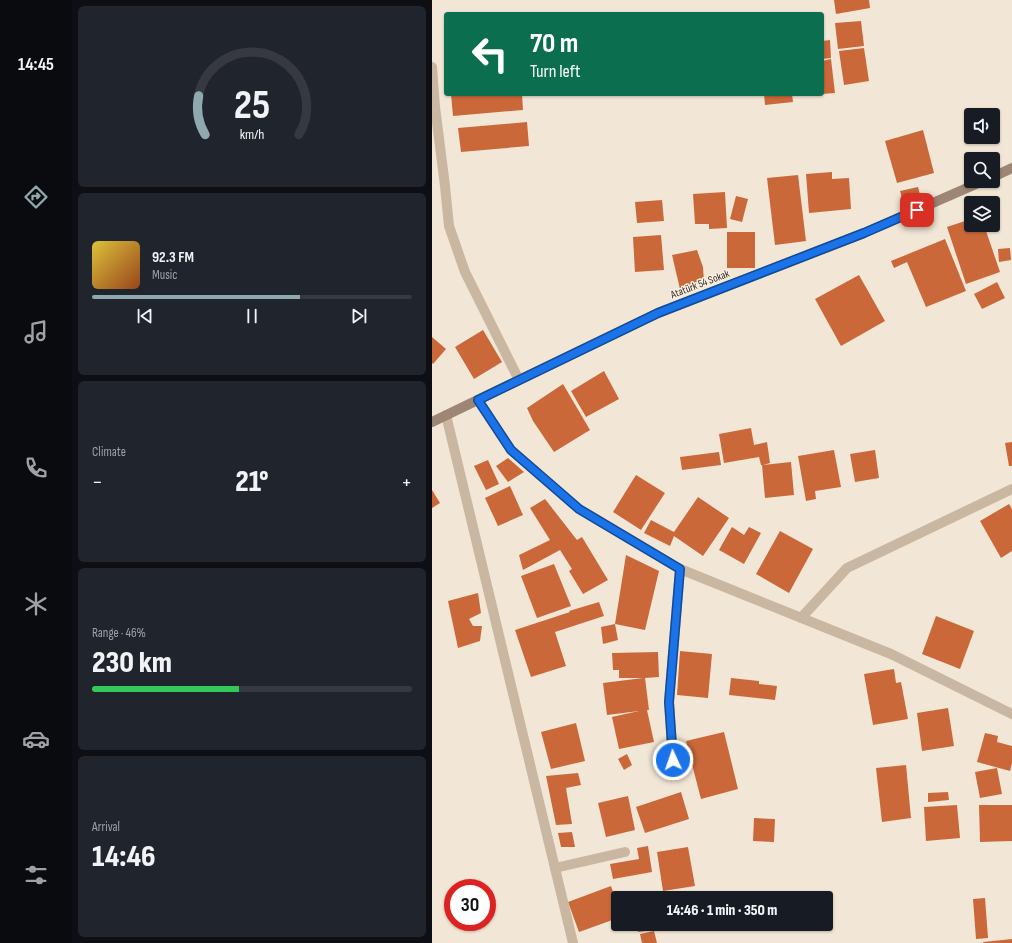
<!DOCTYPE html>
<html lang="en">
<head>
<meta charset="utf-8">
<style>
  :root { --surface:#171b24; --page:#20242c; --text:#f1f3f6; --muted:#9ea1a6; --line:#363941; --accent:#90a9ae }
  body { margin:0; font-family:"Sofia Sans Condensed",sans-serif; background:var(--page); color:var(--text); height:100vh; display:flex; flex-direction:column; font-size:15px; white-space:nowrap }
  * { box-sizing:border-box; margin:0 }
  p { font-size:13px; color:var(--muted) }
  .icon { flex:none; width:22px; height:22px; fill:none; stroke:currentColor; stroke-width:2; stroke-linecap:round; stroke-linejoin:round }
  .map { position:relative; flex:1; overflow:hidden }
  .details { display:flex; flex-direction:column; gap:6px; padding:6px; background:#0d0f14; width:360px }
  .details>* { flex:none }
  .hud { position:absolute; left:12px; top:12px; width:380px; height:84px; border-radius:4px; box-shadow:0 1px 3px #0004; background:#0b6e4f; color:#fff; overflow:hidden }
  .fabs { position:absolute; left:532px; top:108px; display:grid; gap:8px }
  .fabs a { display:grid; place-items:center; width:36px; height:36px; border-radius:4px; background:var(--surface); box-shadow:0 1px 3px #0004; font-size:20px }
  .speed { position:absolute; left:12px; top:879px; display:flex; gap:8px; font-size:20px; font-weight:700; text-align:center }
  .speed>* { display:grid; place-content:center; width:52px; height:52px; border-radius:50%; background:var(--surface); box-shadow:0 1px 3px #0004; line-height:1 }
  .speed .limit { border:6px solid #d22; background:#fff; color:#111 }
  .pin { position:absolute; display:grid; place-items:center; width:34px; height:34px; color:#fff; margin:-17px; border-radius:8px; box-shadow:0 2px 6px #0006 }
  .me { position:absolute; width:44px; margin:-22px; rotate:357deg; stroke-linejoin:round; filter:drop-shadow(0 0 3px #0008) }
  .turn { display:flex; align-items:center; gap:14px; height:84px; padding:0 20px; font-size:18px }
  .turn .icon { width:52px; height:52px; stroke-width:2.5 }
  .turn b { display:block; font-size:28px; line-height:34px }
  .big { font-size:30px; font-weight:800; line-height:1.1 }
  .details .widget { flex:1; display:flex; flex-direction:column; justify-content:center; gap:6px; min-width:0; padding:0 14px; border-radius:6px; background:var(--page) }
  .details .dial { align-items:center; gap:0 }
  .dial svg { height:104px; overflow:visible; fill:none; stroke:var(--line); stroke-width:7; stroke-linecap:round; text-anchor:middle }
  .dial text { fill:var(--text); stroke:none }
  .song { display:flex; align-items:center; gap:12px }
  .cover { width:48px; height:48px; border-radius:6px; background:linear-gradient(135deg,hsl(50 70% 55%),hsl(20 70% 35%)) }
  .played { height:4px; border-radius:2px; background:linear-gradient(90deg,var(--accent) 65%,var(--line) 65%) }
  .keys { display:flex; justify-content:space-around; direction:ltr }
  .heat { display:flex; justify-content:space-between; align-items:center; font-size:22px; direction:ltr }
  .charge { height:6px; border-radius:3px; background:linear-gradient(90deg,#34c759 46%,var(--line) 0) }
  .trip { position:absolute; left:179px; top:891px; width:222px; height:40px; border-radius:4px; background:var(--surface); box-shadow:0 1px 3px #0004; font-weight:800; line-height:40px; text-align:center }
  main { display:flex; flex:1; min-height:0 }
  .dock { display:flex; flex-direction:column; width:72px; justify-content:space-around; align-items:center; background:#090b0e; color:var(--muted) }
  .dock .icon { width:28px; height:28px }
  .dock .on { color:var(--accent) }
  .dock b { font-size:18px; color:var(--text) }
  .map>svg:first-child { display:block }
  .building { fill:#cb683a }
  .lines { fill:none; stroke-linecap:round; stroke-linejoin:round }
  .street { stroke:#cab7a2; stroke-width:10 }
  .secondary { stroke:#9d8673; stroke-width:10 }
  .route-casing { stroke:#114b97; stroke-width:10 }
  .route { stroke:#1a73e8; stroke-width:7 }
  .labels { text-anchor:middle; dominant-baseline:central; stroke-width:3; stroke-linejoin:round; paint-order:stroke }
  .street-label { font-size:11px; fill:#342a25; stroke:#f9f0e2 }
</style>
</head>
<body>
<main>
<nav class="dock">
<b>14:45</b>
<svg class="icon on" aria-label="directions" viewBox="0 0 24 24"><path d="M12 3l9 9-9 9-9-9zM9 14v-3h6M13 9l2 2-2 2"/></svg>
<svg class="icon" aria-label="music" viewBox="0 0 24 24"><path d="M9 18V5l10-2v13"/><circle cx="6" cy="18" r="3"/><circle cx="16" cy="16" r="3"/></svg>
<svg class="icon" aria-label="phone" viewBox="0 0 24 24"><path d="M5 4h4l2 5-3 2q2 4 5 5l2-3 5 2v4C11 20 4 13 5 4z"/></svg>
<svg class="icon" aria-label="climate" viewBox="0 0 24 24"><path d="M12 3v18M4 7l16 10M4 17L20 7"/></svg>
<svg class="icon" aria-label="car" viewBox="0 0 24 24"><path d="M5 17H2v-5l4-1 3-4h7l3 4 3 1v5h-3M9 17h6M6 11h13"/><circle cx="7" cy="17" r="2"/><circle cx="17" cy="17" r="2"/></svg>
<svg class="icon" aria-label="filters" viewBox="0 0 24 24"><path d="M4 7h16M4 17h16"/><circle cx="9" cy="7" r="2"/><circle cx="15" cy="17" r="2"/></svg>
</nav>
<section class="details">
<div class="widget dial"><svg viewBox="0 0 100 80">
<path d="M14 69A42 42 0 1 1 86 69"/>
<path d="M14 69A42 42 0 0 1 9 39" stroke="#90a9ae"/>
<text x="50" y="56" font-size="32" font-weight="700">25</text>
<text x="50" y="72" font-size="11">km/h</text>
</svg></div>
<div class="widget">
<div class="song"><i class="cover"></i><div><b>92.3 FM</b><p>Music</p></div></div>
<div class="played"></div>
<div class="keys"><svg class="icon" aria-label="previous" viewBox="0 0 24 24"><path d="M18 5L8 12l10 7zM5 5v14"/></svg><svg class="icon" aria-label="pause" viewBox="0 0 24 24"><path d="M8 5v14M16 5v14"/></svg><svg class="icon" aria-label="next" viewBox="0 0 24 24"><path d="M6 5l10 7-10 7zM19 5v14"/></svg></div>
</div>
<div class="widget"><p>Climate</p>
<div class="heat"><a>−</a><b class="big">21°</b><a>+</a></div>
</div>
<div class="widget"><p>Range · 46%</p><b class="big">230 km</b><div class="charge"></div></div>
<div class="widget"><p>Arrival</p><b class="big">14:46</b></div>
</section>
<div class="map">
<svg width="580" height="943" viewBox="0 0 580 943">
  <rect width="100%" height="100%" fill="#f2e7d6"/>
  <g class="building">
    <polygon points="402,0 437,0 438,8 404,14"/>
    <polygon points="429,21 432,46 406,49 403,23"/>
    <polygon points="398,40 399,58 390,59 390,41"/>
    <polygon points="432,48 437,81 412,85 407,51"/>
    <polygon points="399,59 403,93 390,94 390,61"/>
    <polygon points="19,94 90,94 91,110 21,116"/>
    <polygon points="332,94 360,94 361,102 333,105"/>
    <polygon points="95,122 97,146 29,152 26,128"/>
    <polygon points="491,130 502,173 465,183 453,141"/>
    <polygon points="400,172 400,179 417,178 419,209 377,213 374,174"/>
    <polygon points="366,175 374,241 343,245 335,178"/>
    <polygon points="486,187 489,198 471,202 468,191"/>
    <polygon points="293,192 295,228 277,229 277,224 263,224 261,194"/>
    <polygon points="304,196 316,199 310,222 298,219"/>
    <polygon points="230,200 232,221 205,223 203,202"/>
    <polygon points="539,219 539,225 552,225 568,272 534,284 515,227"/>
    <rect x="295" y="232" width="28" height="36"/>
    <polygon points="229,235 232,270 203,272 201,237"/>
    <polygon points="513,239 534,291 494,307 475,262 462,268 459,261"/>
    <polygon points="578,248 579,260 567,262 566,249"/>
    <polygon points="265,250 271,267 272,282 248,289 240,255"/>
    <polygon points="427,275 453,321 409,346 383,299"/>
    <polygon points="565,282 573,298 550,309 542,294"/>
    <polygon points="51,330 70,362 42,379 23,347"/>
    <polygon points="0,337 14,349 1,364 0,363"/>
    <polygon points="172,371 187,399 154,417 139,391"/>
    <polygon points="131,384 158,430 122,452 101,421 95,408"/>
    <polygon points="319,428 322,445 335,442 338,463 331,465 359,462 362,495 333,498 330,465 329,465 327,457 292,463 287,434"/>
    <polygon points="580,442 580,466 577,466 573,443"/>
    <polygon points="402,450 409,487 383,491 384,499 374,501 366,456"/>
    <polygon points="443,450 447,478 423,482 418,454"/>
    <polygon points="287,452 289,465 250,470 248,457"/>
    <polygon points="76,458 92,472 76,482 64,466"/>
    <polygon points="56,460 67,484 54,490 42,466"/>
    <polygon points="204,475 233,493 209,530 181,512"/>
    <polygon points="78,486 91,515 66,526 53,498"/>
    <polygon points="0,490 8,503 0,508"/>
    <polygon points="266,497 297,518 271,556 242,536 238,546 212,533 219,520 242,532"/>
    <polygon points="113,499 145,540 150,537 176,580 151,594 137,571 140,569 128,550 91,570 87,555 118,540 98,508"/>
    <polygon points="577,504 580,509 580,551 569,558 548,521"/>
    <polygon points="300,527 312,535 317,527 329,533 312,564 287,550"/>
    <polygon points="348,531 381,549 357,593 324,574"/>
    <polygon points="194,555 227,571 213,630 183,624"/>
    <polygon points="122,564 139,606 105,618 89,576"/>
    <polygon points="46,593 49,613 37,619 41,626 50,626 48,641 26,648 16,601"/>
    <polygon points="167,602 172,616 123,632 134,666 99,677 83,630 138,612 137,611"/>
    <polygon points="504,616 542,631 528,669 490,654"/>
    <polygon points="183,624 186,640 171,644 169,627"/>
    <polygon points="248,651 280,654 276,698 245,695"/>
    <polygon points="226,652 227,677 213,678 217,710 215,710 222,742 187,749 180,717 207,711 175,715 171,683 211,678 187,678 187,670 181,670 180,653"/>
    <polygon points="462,669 464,683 469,682 476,719 441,725 432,674"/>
    <polygon points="299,678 327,681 327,684 345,686 343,700 297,695"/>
    <polygon points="516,708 522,746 490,751 485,713"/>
    <polygon points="144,723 153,761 119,769 109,732"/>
    <polygon points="292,732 306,789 269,799 254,741"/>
    <polygon points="553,733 566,736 565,742 580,746 580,763 578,771 545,762"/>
    <polygon points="195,754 200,765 192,770 186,759"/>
    <polygon points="474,765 479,818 450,822 444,768"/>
    <polygon points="565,768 570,794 548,798 543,772"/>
    <polygon points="146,773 149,785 134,788 140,824 124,825 114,776"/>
    <polygon points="249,792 257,819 213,833 204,807"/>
    <polygon points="516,792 517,800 496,802 496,793"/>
    <polygon points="196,796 203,830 174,837 166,803"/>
    <polygon points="525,805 528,838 494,841 492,807"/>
    <polygon points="547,805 580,805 580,841 548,842"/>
    <polygon points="322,818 343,819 342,842 321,841"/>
    <polygon points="140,832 143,847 129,847 126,833"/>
    <polygon points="216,846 220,872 181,879 178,864 207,859 205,848"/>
    <polygon points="256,847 263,886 231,891 225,852"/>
    <polygon points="179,886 186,906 186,918 147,932 136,902"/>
    <polygon points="553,898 556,938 544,939 541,899"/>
    <polygon points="205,924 231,924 232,929 206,932"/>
    <polygon points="222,931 225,943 210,943 208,934"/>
    <polygon points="580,939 580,943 551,943 551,942"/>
  </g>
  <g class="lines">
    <g class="street">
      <polyline points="0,67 3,107 13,186 17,226 33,272 87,380"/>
      <polyline points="46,400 79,450 147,509 248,569 459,654 580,714"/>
      <polyline points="14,415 141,943"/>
      <polyline points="369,618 415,568 580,489"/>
      <polyline points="241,760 237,702 248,569"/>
      <polyline points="123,868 193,852"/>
    </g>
    <g class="secondary">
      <polyline points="561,177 580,168"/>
      <polyline points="0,422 226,313 432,233 551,181"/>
    </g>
  </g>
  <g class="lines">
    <g class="route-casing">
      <polyline id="route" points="241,760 237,702 248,569 147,509 79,450 46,400 226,313 432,233 485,210"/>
    </g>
    <use href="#route" class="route"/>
  </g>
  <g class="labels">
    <g class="street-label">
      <text transform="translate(268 284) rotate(-21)">Atatürk 54 Sokak</text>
    </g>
  </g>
</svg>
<div class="fabs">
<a><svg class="icon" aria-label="sound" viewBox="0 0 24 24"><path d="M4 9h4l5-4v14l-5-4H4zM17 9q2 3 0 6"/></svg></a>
<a><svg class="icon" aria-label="search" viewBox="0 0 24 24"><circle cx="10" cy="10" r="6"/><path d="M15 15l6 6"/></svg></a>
<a><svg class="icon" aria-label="layers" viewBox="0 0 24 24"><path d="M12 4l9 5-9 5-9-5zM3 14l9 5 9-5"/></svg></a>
</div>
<div class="speed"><div class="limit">30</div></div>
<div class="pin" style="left:485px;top:210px;background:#d93025"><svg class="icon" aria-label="arrive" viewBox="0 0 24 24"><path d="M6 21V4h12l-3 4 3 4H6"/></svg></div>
<svg class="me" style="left:241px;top:760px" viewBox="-20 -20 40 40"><circle r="17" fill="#1a73e8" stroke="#fff" stroke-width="3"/><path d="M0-11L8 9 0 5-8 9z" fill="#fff"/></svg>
<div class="trip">14:46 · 1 min · 350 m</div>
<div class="hud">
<div class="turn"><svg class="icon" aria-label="left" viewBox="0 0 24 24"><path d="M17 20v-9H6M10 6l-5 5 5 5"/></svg><div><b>70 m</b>Turn left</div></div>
</div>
</div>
</main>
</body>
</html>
